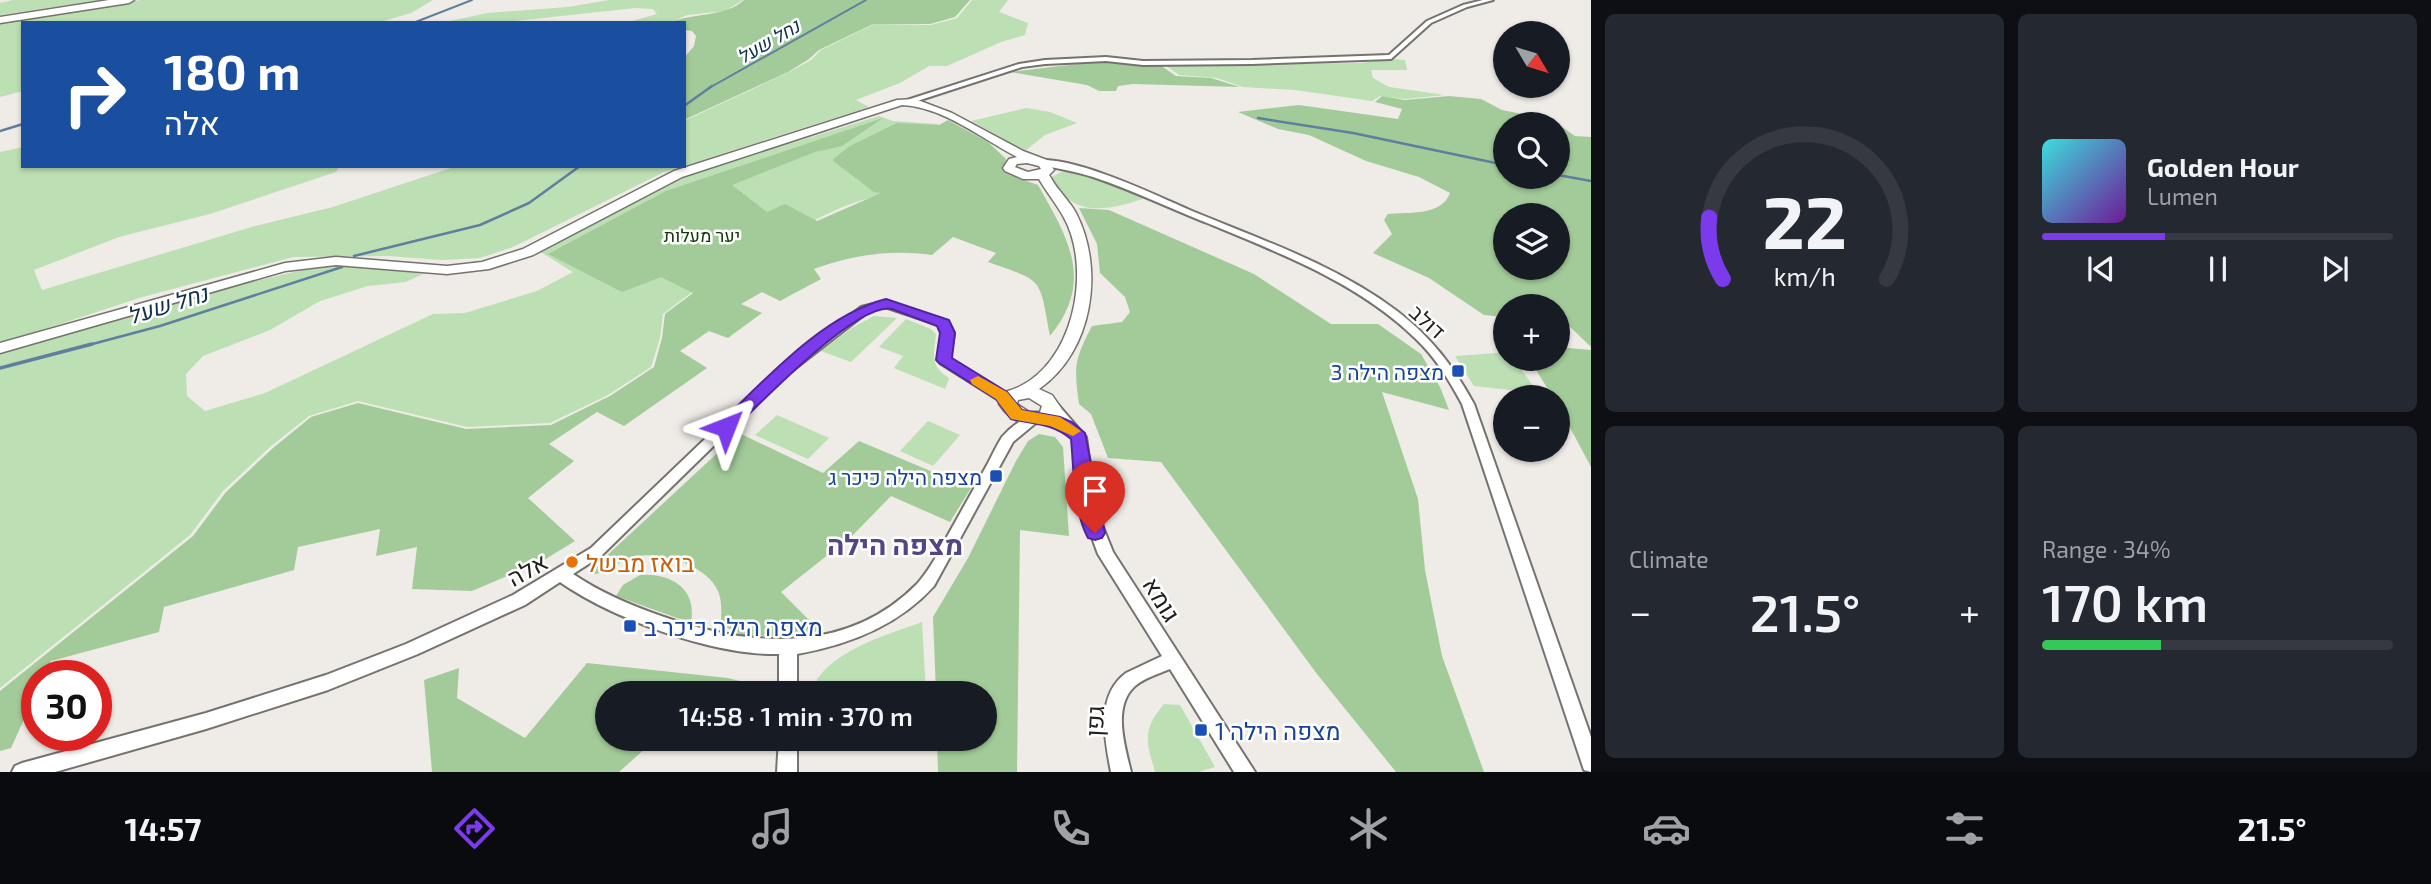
<!DOCTYPE html>
<html lang="en">
<head>
<meta charset="utf-8">
<style>
  :root { --surface:#171b24; --page:#242831; --text:#f1f3f6; --muted:#9ea1a6; --line:#363941; --accent:#7c3aed }
  body { margin:0; font-family:"Exo 2",Heebo,sans-serif; background:var(--page); color:var(--text); height:100vh; display:flex; flex-direction:column; font-size:26px; white-space:nowrap }
  * { box-sizing:border-box; margin:0 }
  p { font-size:23px; color:var(--muted) }
  .icon { flex:none; width:38px; height:38px; fill:none; stroke:currentColor; stroke-width:2; stroke-linecap:round; stroke-linejoin:round }
  .map { position:relative; flex:1; overflow:hidden }
  .details { display:flex; flex-direction:column; gap:14px; padding:14px; background:#0d0f14; width:840px }
  .details>* { flex:none }
  .banner { position:absolute; left:21px; top:21px; width:665px; height:147px; border-radius:0px; box-shadow:0 2px 5px #0004; background:#1a4fa0; color:#fff; overflow:hidden }
  .needle { width:46px; rotate:128deg }
  .controls { position:absolute; left:1493px; top:21px; display:grid; gap:14px }
  .controls a { display:grid; place-items:center; width:77px; height:77px; border-radius:50%; background:var(--surface); box-shadow:0 2px 5px #0004; font-size:35px }
  .speed { position:absolute; left:21px; top:660px; display:flex; gap:14px; font-size:35px; font-weight:700; text-align:center }
  .speed>* { display:grid; place-content:center; width:91px; height:91px; border-radius:50%; background:var(--surface); box-shadow:0 2px 5px #0004; line-height:1 }
  .speed .limit { border:10px solid #d22; background:#fff; color:#111 }
  .pin { position:absolute; display:grid; place-items:center; width:60px; height:60px; color:#fff; margin:-72px -30px; border-radius:50% 50% 50% 0; rotate:-45deg; box-shadow:0 0 7px #0007 }
  .pin .icon { rotate:45deg }
  .me { position:absolute; width:77px; margin:-38px; rotate:45deg; stroke-linejoin:round; filter:drop-shadow(0 0 5px #0008) }
  .turn { display:flex; align-items:center; gap:24px; height:147px; padding:0 28px; font-size:32px }
  .turn .icon { width:91px; height:91px; stroke-width:2.5 }
  .turn b { display:block; font-size:49px; line-height:60px }
  .big { font-size:52px; font-weight:600; line-height:1.1 }
  .details .card { flex:1; display:flex; flex-direction:column; justify-content:center; gap:10px; min-width:0; padding:0 24px; border-radius:10px; background:var(--page) }
  .details .dial { align-items:center; gap:0 }
  .dial svg { height:182px; overflow:visible; fill:none; stroke:var(--line); stroke-width:7; stroke-linecap:round; text-anchor:middle }
  .dial text { fill:var(--text); stroke:none }
  .song { display:flex; align-items:center; gap:21px }
  .cover { width:84px; height:84px; border-radius:10px; background:linear-gradient(135deg,hsl(180 70% 55%),hsl(280 70% 35%)) }
  .played { height:7px; border-radius:4px; background:linear-gradient(90deg,var(--accent) 35%,var(--line) 35%) }
  .keys { display:flex; justify-content:space-around; direction:ltr }
  .heat { display:flex; justify-content:space-between; align-items:center; font-size:38px; direction:ltr }
  .charge { height:10px; border-radius:5px; background:linear-gradient(90deg,#34c759 34%,var(--line) 0) }
  .details .tiles { flex:1; display:grid; gap:14px; grid-template-columns:repeat(2,1fr) }
  .trip { position:absolute; left:595px; top:681px; width:402px; height:70px; border-radius:35px; background:var(--surface); box-shadow:0 2px 5px #0004; font-weight:600; line-height:70px; text-align:center }
  .dock { display:flex; height:112px; justify-content:space-around; align-items:center; background:#090b0e; color:var(--muted) }
  .dock .icon { width:49px; height:49px }
  .dock .on { color:var(--accent) }
  .dock b { font-size:32px; color:var(--text) }
  main { display:flex; flex:1; min-height:0 }
  .map>svg:first-child { display:block }
  .green { fill:#bcdfb4 }
  .forest { fill:#a2cb99; fill-rule:evenodd }
  .lines { fill:none; stroke-linecap:round; stroke-linejoin:round }
  .stream-far2 { stroke:#607f9e; stroke-width:2 }
  .stream-far1 { stroke:#607f9e; stroke-width:2.5 }
  .stream { stroke:#607f9e; stroke-width:3.5 }
  .street-casing { stroke:#76736f; stroke-width:4 }
  .secondary-casing { stroke:#76736f; stroke-width:3 }
  .highway-casing { stroke:#76736f; stroke-width:3 }
  .street { fill:#fff; fill-rule:evenodd }
  .secondary { fill:#fff; fill-rule:evenodd }
  .highway { fill:#fff; fill-rule:evenodd }
  .route { fill:#7c3aed; stroke:#51269a; stroke-width:2 }
  .slow { fill:#f59e0b }
  .transit-dot { fill:#1a4fb4; stroke:#fff; stroke-width:2.5 }
  .food-dot { fill:#e8710a; stroke:#fff; stroke-width:2.5 }
  .labels { text-anchor:middle; dominant-baseline:central; stroke-width:5; stroke-linejoin:round; paint-order:stroke }
  .far-park-label { font-size:18px; fill:#103906; stroke:#fff }
  .far-water-label { font-size:19px; font-style:italic; fill:#103150; stroke:#fff }
  .street-label { font-size:21px; fill:#21201e; stroke:#fff }
  .transit-label { font-size:21px; fill:#164399; stroke:#fff; text-anchor:end }
  .water-label { font-size:23px; font-style:italic; fill:#103150; stroke:#fff }
  .near-food-label { font-size:24px; fill:#c56008; stroke:#fff; text-anchor:start }
  .near-street-label { font-size:24px; fill:#21201e; stroke:#fff }
  .near-transit-label { font-size:24px; fill:#164399; stroke:#fff; text-anchor:start }
  .near-quarter-label { font-size:28px; font-weight:bold; fill:#524684; stroke:#fff }
</style>
</head>
<body>
<main>
<div class="map">
<svg width="1591" height="772" viewBox="0 0 1591 772">
  <rect width="100%" height="100%" fill="#efebe7"/>
  <g class="green">
    <polygon points="13,0 100,0 0,15 0,3"/>
    <polygon points="141,0 433,0 411,13 377,23 23,23 23,91 0,97 0,22"/>
    <polygon points="609,0 743,0 725,11 687,15 669,23 625,23 657,14 653,9 635,8 497,23 440,23 488,13 568,7"/>
    <polygon points="972,0 1008,0 999,12 1028,23 1025,35 1001,42 947,66 929,66 900,83 856,100 869,107 684,166 684,121 789,72 811,60 821,50 874,24 931,25 957,18"/>
    <polygon points="1392,59 1405,60 1407,70 1371,70 1373,78 1389,87 1445,95 1405,99 1380,96 1372,101 1295,90 1243,87 1217,78 1179,75 1165,65 1361,63"/>
    <polygon points="1026,108 1050,112 1077,123 1045,135 1025,151 971,121"/>
    <path d="M879 116 893 121 937 124 966 144C944 158 921 175 898 187 879 197 857 200 838 209 777 237 715 273 663 314L660 338 651 367 608 395 550 423 467 427 358 401 309 416 270 447 223 491 190 535 0 688V353L184 298 323 265 375 267 423 274 406 282 368 286 320 301 270 330 203 356 186 374 187 396 205 411 265 393 433 314 465 313 537 291 573 272 539 251 661 186 724 164Z"/>
    <polygon points="23,147 23,166 339,166 336,172 210,214 119,237 34,270 42,290 255,226 333,207 457,166 683,166 664,172 513,247 480,258 441,260 388,256 293,257 139,298 0,344 0,152"/>
    <path d="M1065 170 1110 183 1145 198C1110 210 1071 220 1052 177Z"/>
    <polygon points="874,316 897,318 851,362 821,351 852,328"/>
    <path d="M906 319 931 329 936 334C934 355 929 365 949 378L945 389 894 368 903 356 879 347Z"/>
    <polygon points="1505,347 1505,359 1514,359 1538,393 1474,386 1455,356 1497,353"/>
    <polygon points="777,415 829,438 808,459 755,435"/>
    <polygon points="928,421 960,435 933,466 900,451"/>
    <path d="M922 622 926 693H819L817 679C840 648 886 635 922 622Z"/>
    <path d="M1164 704 1180 705 1215 767 1199 772H1155C1146 740 1142 731 1164 704Z"/>
  </g>
  <g class="forest">
    <path d="M744 0H970L955 17 930 24H873L819 50 809 59 788 72 684 120V58L694 46 696 36 692 31 684 30V23L671 22C694 13 726 17 744 0Z"/>
    <polygon points="1103,61 1160,65 1176,76 1211,78 1240,87 1133,84 1118,86 1116,91 1099,91 1087,85 1010,72"/>
    <path d="M1382 96 1405 100 1449 96 1481 99 1502 110 1552 120 1575 136 1591 137V347L1565 322 1558 321V306H1505V317L1484 315 1429 278 1373 253 1392 234 1384 220 1388 214C1408 212 1442 216 1450 193L1419 177 1366 161 1309 135 1278 129 1238 112 1299 105 1398 119 1402 109 1375 102ZM1505 124H1558V177H1505ZM1505 215H1558V268H1505Z"/>
    <path d="M883 118 842 146 815 152 732 185 767 212 785 204 817 221 881 193 874 192 832 160 850 146 897 123 939 125 948 120 988 142 1006 159 1010 175 1038 185C1068 238 1095 281 1050 336 1039 277 1045 282 988 262L996 253 953 237 932 255C890 249 853 255 814 269L821 279 780 301 762 292 741 304 762 313 728 338 709 331 680 351 707 368 624 426 597 412 549 444 574 461 528 498 575 541 544 560 472 591 412 589 417 547 376 556 380 529 298 547 294 570 164 607 159 632 51 661 44 675 37 676V691L11 748 0 751V691L193 536 226 492 273 448 311 417 358 403 466 429 551 425 610 396 654 367 662 338 665 314 693 293 661 277 622 292 548 254 666 191Z"/>
    <path d="M1079 208 1109 210 1254 274 1331 324H1378L1421 354 1440 387 1449 410 1382 392 1418 499 1425 570 1442 656 1484 772H1396L1317 674 1161 462 1108 458 1091 414 1079 404C1074 367 1074 360 1092 326L1122 322 1130 312 1125 297 1100 273 1097 244Z"/>
    <polygon points="1558,347 1591,350 1591,467 1558,405 1558,397 1553,397 1529,359 1558,359"/>
    <path d="M739 433 823 473 859 441 971 488 950 522 891 496 853 535 781 592 821 632 797 637 743 635 721 625C721 616 722 606 720 597 713 567 664 552 637 556 617 559 611 576 587 574Z"/>
    <polygon points="1039,434 1055,437 1063,447 1069,536 1020,530 1017,772 938,772 937,739 985,738 985,693 936,693 933,617 968,558 1016,461 1028,441"/>
    <path d="M640 575C672 573 697 589 691 623L616 596 623 585Z"/>
    <polygon points="587,663 728,678 759,686 758,693 607,693 607,738 656,739 619,772 432,772 424,680 459,668 457,698 525,738"/>
  </g>
  <g class="lines">
    <g class="stream-far2">
      <polyline points="413,23 472,0"/>
      <polyline points="709,88 866,0"/>
    </g>
    <g class="stream-far1">
      <polyline points="684,106 712,86"/>
      <polyline points="1258,118 1353,133 1505,165"/>
      <polyline points="0,131 23,124"/>
      <polyline points="1558,175 1591,181"/>
      <polyline points="354,256 480,225 529,203 580,166"/>
      <polyline points="85,346 160,326 342,267"/>
    </g>
    <polyline class="stream" points="0,368 92,344"/>
    <g class="street-casing">
      <g id="street">
        <polygon points="1483,0 1493,0 1467,7 1431,23 1391,59 1252,64 1143,65 1106,61 1045,64 1022,67 911,103 904,101 1019,64 1045,60 1106,57 1143,61 1252,60 1389,55 1427,21 1463,5"/>
        <path d="M1036 160C1077 157 1153 194 1192 211 1262 240 1336 265 1397 311 1432 338 1453 366 1474 404L1591 737V772L1584 770 1462 404C1449 380 1436 358 1416 339 1359 283 1280 253 1207 223 1169 208 1132 190 1093 177 1074 171 1055 168 1036 164Z"/>
        <path d="M886 301 948 321 954 333 950 359 1005 393 1014 404 1012 407H1004L997 399 940 363 938 360 942 333 939 325 885 307 869 311 783 378 601 556 573 574C601 593 632 606 664 617 750 647 847 655 917 584 930 569 939 552 948 535 961 512 974 488 987 465 992 456 996 446 1002 437 1009 429 1026 414 1037 416L1038 419 1037 422 1013 442 934 586C898 626 848 645 797 654V693H779V654C715 656 613 619 560 582L525 605 418 654 328 690 206 729 55 772H12L15 766 22 763 206 713 326 675 406 644 513 595 591 548 775 372 861 307Z"/>
        <path d="M1050 399 1054 400 1086 437 1096 510 1113 552 1255 772H1234L1170 669C1158 674 1144 678 1135 686 1112 706 1125 747 1131 772H1111C1105 740 1095 696 1126 673L1162 656 1098 554 1082 510 1073 438 1044 403Z"/>
        <polygon points="779,738 797,738 797,772 777,772"/>
      </g>
    </g>
    <g class="secondary-casing">
      <path id="secondary" d="M915 99 952 113 1023 151 1047 160 1054 170 1049 175 1051 178C1058 191 1069 200 1076 213 1105 269 1093 352 1039 389L1052 395 1061 408 1052 420C1030 428 1012 424 999 404L1005 392C1067 376 1089 289 1071 234 1064 212 1050 198 1039 179H1023L1005 171 1003 168 1009 159 1017 157C981 138 943 107 902 105L682 177 533 255 489 269 447 274 336 265 285 271 0 353V343L285 263 336 257 447 266 482 262 523 249 674 171 897 100ZM1027 163 1039 166 1041 169 1028 172 1015 167 1017 164ZM1029 398 1042 406 1040 412H1029L1017 404 1018 400Z"/>
    </g>
    <g class="highway-casing">
      <polygon id="highway" points="109,0 134,0 129,3 0,23 0,17"/>
    </g>
    <use href="#street" class="street"/>
    <use href="#secondary" class="secondary"/>
    <use href="#highway" class="highway"/>
  </g>
  <path class="route" d="M886 299 949 320 955 333 952 358 1007 392 1022 410 1060 417 1072 422 1085 433 1105 533 1102 538 1095 540 1088 538C1073 510 1074 470 1071 439 1053 423 1033 424 1011 419L996 399 939 363 936 360 940 333 937 326 892 309C858 301 757 406 732 431H720L718 427 720 423C766 379 823 315 886 299Z"/>
  <polygon class="slow" points="978,376 1007,392 1022,410 1060,417 1081,431 1073,436 1050,426 1011,419 996,399 972,384 970,380"/>
  <g class="transit-dot">
    <rect x="1451" y="364" width="14" height="14" rx="3.5"/>
    <rect x="989" y="469" width="14" height="14" rx="3.5"/>
    <rect x="623" y="619" width="14" height="14" rx="3.5"/>
    <rect x="1194" y="723" width="14" height="14" rx="3.5"/>
  </g>
  <circle class="food-dot" cx="572" cy="562" r="7"/>
  <g class="labels">
    <g class="far-park-label">
      <text x="702" y="235">יער מעלות</text>
    </g>
    <g class="far-water-label">
      <text transform="translate(768 41) rotate(-30)">נחל שעל</text>
    </g>
    <g class="street-label">
      <text transform="translate(1428 321) rotate(42)">דולב</text>
    </g>
    <g class="transit-label">
      <text x="1444" y="371">מצפה הילה 3</text>
      <text x="982" y="476">מצפה הילה כיכר ג</text>
    </g>
    <g class="water-label">
      <text transform="translate(167 304) rotate(-17)">נחל שעל</text>
    </g>
    <g class="near-food-label">
      <text x="586" y="562">בואז מבשל</text>
    </g>
    <g class="near-street-label">
      <text transform="translate(527 569) rotate(-29)">אלה</text>
      <text transform="translate(1162 599) rotate(58)">גומא</text>
      <text transform="translate(1094 721) rotate(-87)">גפן</text>
    </g>
    <g class="near-transit-label">
      <text x="644" y="626">מצפה הילה כיכר ב</text>
      <text x="1215" y="730">מצפה הילה 1</text>
    </g>
    <g class="near-quarter-label">
      <text x="895" y="544">מצפה הילה</text>
    </g>
  </g>
</svg>
<div class="controls">
<a><svg class="needle" viewBox="-14 -14 28 28"><path d="M0-13l5 13h-10z" fill="#e53935"/><path d="M0 13l5-13h-10z" fill="#9ea1a6"/></svg></a>
<a><svg class="icon" aria-label="search" viewBox="0 0 24 24"><circle cx="10" cy="10" r="6"/><path d="M15 15l6 6"/></svg></a>
<a><svg class="icon" aria-label="layers" viewBox="0 0 24 24"><path d="M12 4l9 5-9 5-9-5zM3 14l9 5 9-5"/></svg></a>
<a>+</a>
<a>−</a>
</div>
<div class="speed"><div class="limit">30</div></div>
<div class="pin" style="left:1095px;top:533px;background:#d93025"><svg class="icon" aria-label="arrive" viewBox="0 0 24 24"><path d="M6 21V4h12l-3 4 3 4H6"/></svg></div>
<svg class="me" style="left:726px;top:427px" viewBox="-20 -20 40 40"><path d="M0-17L14 15 0 8-14 15z" fill="#7c3aed" stroke="#fff" stroke-width="4"/></svg>
<div class="trip">14:58 · 1 min · 370 m</div>
<div class="banner">
<div class="turn"><svg class="icon" aria-label="right" viewBox="0 0 24 24"><path d="M7 20v-9h11M14 6l5 5-5 5"/></svg><div><b>180 m</b>אלה</div></div>
</div>
</div>
<section class="details">
<div class="tiles">
<div class="card dial"><svg viewBox="0 0 100 80">
<path d="M14 69A42 42 0 1 1 86 69"/>
<path d="M14 69A42 42 0 0 1 8 42" stroke="#7c3aed"/>
<text x="50" y="56" font-size="32" font-weight="700">22</text>
<text x="50" y="72" font-size="11">km/h</text>
</svg></div>
<div class="card">
<div class="song"><i class="cover"></i><div><b>Golden Hour</b><p>Lumen</p></div></div>
<div class="played"></div>
<div class="keys"><svg class="icon" aria-label="previous" viewBox="0 0 24 24"><path d="M18 5L8 12l10 7zM5 5v14"/></svg><svg class="icon" aria-label="pause" viewBox="0 0 24 24"><path d="M8 5v14M16 5v14"/></svg><svg class="icon" aria-label="next" viewBox="0 0 24 24"><path d="M6 5l10 7-10 7zM19 5v14"/></svg></div>
</div>
<div class="card"><p>Climate</p>
<div class="heat"><a>−</a><b class="big">21.5°</b><a>+</a></div>
</div>
<div class="card"><p>Range · 34%</p><b class="big">170 km</b><div class="charge"></div></div>
</div>
</section>
</main>
<nav class="dock">
<b>14:57</b>
<svg class="icon on" aria-label="directions" viewBox="0 0 24 24"><path d="M12 3l9 9-9 9-9-9zM9 14v-3h6M13 9l2 2-2 2"/></svg>
<svg class="icon" aria-label="music" viewBox="0 0 24 24"><path d="M9 18V5l10-2v13"/><circle cx="6" cy="18" r="3"/><circle cx="16" cy="16" r="3"/></svg>
<svg class="icon" aria-label="phone" viewBox="0 0 24 24"><path d="M5 4h4l2 5-3 2q2 4 5 5l2-3 5 2v4C11 20 4 13 5 4z"/></svg>
<svg class="icon" aria-label="climate" viewBox="0 0 24 24"><path d="M12 3v18M4 7l16 10M4 17L20 7"/></svg>
<svg class="icon" aria-label="car" viewBox="0 0 24 24"><path d="M5 17H2v-5l4-1 3-4h7l3 4 3 1v5h-3M9 17h6M6 11h13"/><circle cx="7" cy="17" r="2"/><circle cx="17" cy="17" r="2"/></svg>
<svg class="icon" aria-label="filters" viewBox="0 0 24 24"><path d="M4 7h16M4 17h16"/><circle cx="9" cy="7" r="2"/><circle cx="15" cy="17" r="2"/></svg>
<b>21.5°</b>
</nav>
</body>
</html>
